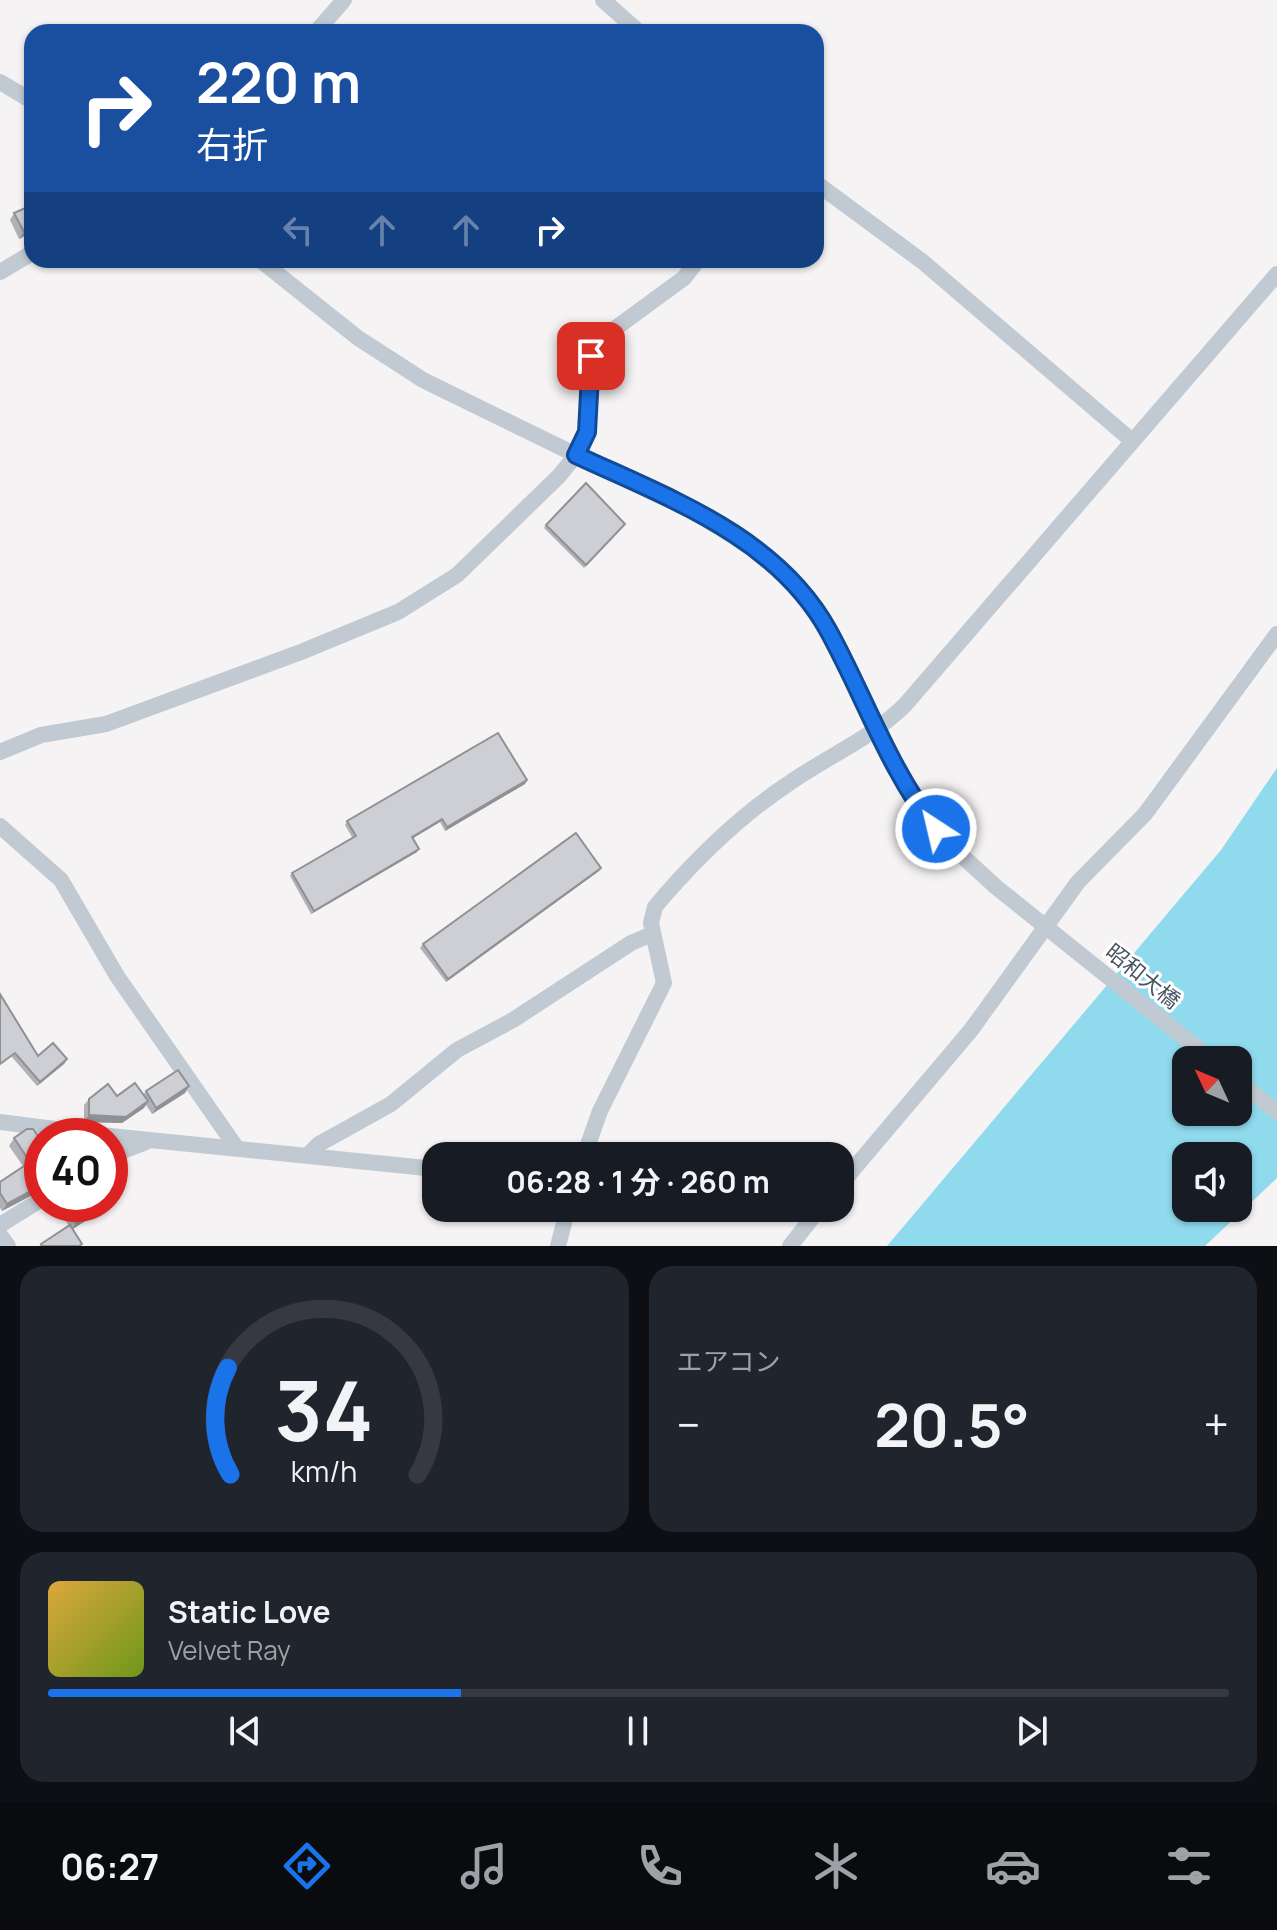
<!DOCTYPE html>
<html lang="ja">
<head>
<meta charset="utf-8">
<style>
  :root { --surface:#171b24; --page:#20242c; --text:#f1f3f6; --muted:#9ea1a6; --line:#363941; --accent:#1a73e8 }
  body { margin:0; font-family:Manrope,"Noto Sans JP",sans-serif; background:var(--page); color:var(--text); height:100vh; display:flex; flex-direction:column; font-size:30px; white-space:nowrap }
  * { box-sizing:border-box; margin:0 }
  p { font-size:26px; color:var(--muted) }
  .icon { flex:none; width:44px; height:44px; fill:none; stroke:currentColor; stroke-width:2; stroke-linecap:round; stroke-linejoin:round }
  .map { position:relative; height:1246px; overflow:hidden }
  .details { display:flex; flex-direction:column; gap:20px; padding:20px; background:#0d0f14; flex:1 }
  .details>* { flex:none }
  .banner { position:absolute; left:24px; top:24px; width:800px; height:244px; border-radius:24px; box-shadow:0 2px 6px #0004; background:#1a4fa0; color:#fff; overflow:hidden }
  .needle { width:52px; rotate:314deg }
  .tools { position:absolute; left:1172px; top:1046px; display:grid; gap:16px }
  .tools a { display:grid; place-items:center; width:80px; height:80px; border-radius:16px; background:var(--surface); box-shadow:0 2px 6px #0004; font-size:40px }
  .speed { position:absolute; left:24px; top:1118px; display:flex; gap:16px; font-size:40px; font-weight:700; text-align:center }
  .speed>* { display:grid; place-content:center; width:104px; height:104px; border-radius:50%; background:var(--surface); box-shadow:0 2px 6px #0004; line-height:1 }
  .speed .limit { border:12px solid #d22; background:#fff; color:#111 }
  .pin { position:absolute; display:grid; place-items:center; width:68px; height:68px; color:#fff; margin:-34px; border-radius:16px; box-shadow:0 4px 12px #0006 }
  .me { position:absolute; width:88px; margin:-44px; rotate:325deg; stroke-linejoin:round; filter:drop-shadow(0 0 6px #0008) }
  .turn { display:flex; align-items:center; gap:28px; height:168px; padding:0 40px; font-size:36px }
  .turn .icon { width:104px; height:104px; stroke-width:2.5 }
  .turn b { display:block; font-size:56px; line-height:68px }
  .lanes { display:flex; align-items:center; height:76px; padding:0 40px; background:#0003; justify-content:center; gap:40px; direction:ltr }
  .lanes .off { opacity:.35 }
  .big { font-size:60px; font-weight:700; line-height:1.1 }
  .details .tile { flex:1; display:flex; flex-direction:column; justify-content:center; gap:12px; min-width:0; padding:0 28px; border-radius:24px; background:var(--page) }
  .details .dial { align-items:center; gap:0 }
  .dial svg { height:208px; overflow:visible; fill:none; stroke:var(--line); stroke-width:7; stroke-linecap:round; text-anchor:middle }
  .dial text { fill:var(--text); stroke:none }
  .song { display:flex; align-items:center; gap:24px }
  .cover { width:96px; height:96px; border-radius:12px; background:linear-gradient(135deg,hsl(40 70% 55%),hsl(80 70% 35%)) }
  .played { height:8px; border-radius:4px; background:linear-gradient(90deg,var(--accent) 35%,var(--line) 35%) }
  .keys { display:flex; justify-content:space-around; direction:ltr }
  .heat { display:flex; justify-content:space-between; align-items:center; font-size:44px; direction:ltr }
  .details .tiles { flex:1; display:grid; gap:20px; grid-template-columns:1fr 1fr }
  .tile:last-child { grid-column:span 2 }
  .trip { position:absolute; left:422px; top:1142px; width:432px; height:80px; border-radius:24px; background:var(--surface); box-shadow:0 2px 6px #0004; font-weight:700; line-height:80px; text-align:center }
  .dock { display:flex; height:128px; justify-content:space-around; align-items:center; background:#090b0e; color:var(--muted) }
  .dock .icon { width:56px; height:56px }
  .dock .selected { color:var(--accent) }
  .dock b { font-size:36px; color:var(--text) }
  .map>svg:first-child { display:block }
  .water { fill:#90daee; fill-rule:evenodd }
  .lines { fill:none; stroke-linecap:round; stroke-linejoin:round }
  .minor { stroke:#c1cad2; stroke-width:16 }
  .wall { fill:#b0b2b7 }
  .shaded-wall { fill:#909195 }
  .building { fill:#cdcfd5; stroke:#909195; stroke-width:2 }
  .route-casing { stroke:#114b97; stroke-width:20 }
  .route { stroke:#1a73e8; stroke-width:14 }
  .labels { text-anchor:middle; dominant-baseline:central; stroke-width:6; stroke-linejoin:round; paint-order:stroke }
  .street-label { font-size:22px; fill:#4a5661; stroke:#fff }
</style>
</head>
<body>
<div class="map">
<svg width="1277" height="1246" viewBox="0 0 1277 1246">
  <rect width="100%" height="100%" fill="#f5f3f3"/>
  <path class="water" d="M1277 768V1178L1205 1246H887L1221 850ZM1186 1060H1238V1112H1186ZM1186 1156H1238V1208H1186Z"/>
  <g class="lines">
    <g class="minor">
      <polyline points="603,0 639,32"/>
      <polyline points="316,32 344,0"/>
      <polyline points="0,82 32,101"/>
      <polyline points="816,183 923,262 1131,440"/>
      <polyline points="260,260 358,338 423,380 697,514 765,556 793,583 817,613 914,798 947,842 996,887 1212,1060"/>
      <polyline points="0,272 32,253"/>
      <polyline points="0,752 41,735 106,724 301,652 398,612 457,575 559,476 576,455 587,432 591,356 598,341 684,278 698,260"/>
      <polyline points="0,826 61,880 117,976 236,1147"/>
      <polyline points="1238,1081 1277,1112"/>
      <polyline points="0,1122 109,1136"/>
      <polyline points="110,1136 436,1169"/>
      <polyline points="308,1155 319,1144 391,1104 457,1050 513,1020 631,943 652,934"/>
      <polyline points="110,1156 146,1142"/>
      <path d="M584 1156 600 1111 664 983 651 923 655 907 665 895C702 853 741 815 788 784 829 755 868 741 905 705L1277 274"/>
      <polyline points="840,1185 971,1030 1078,882 1145,814 1277,634"/>
      <polyline points="790,1208 814,1215"/>
      <polyline points="0,1225 42,1199"/>
      <polyline points="0,1235 8,1246"/>
      <polyline points="558,1246 568,1208"/>
      <polyline points="790,1246 820,1208"/>
    </g>
  </g>
  <g class="wall">
    <polygon points="32,205 32,232 19,239 10,220 14,213"/>
    <polygon points="625,524 584,568 544,528 546,525"/>
    <polygon points="527,780 525,784 445,831 440,822 413,838 417,852 311,914 290,876 292,873 352,837 345,825 347,821"/>
    <polygon points="599,871 446,982 420,948 423,944"/>
    <polygon points="0,994 38,1056 67,1059 64,1064 37,1086 12,1057"/>
    <polygon points="189,1086 185,1093 152,1114 146,1105 144,1108 122,1123 84,1122 84,1105 89,1099 143,1095 146,1091"/>
    <polygon points="14,1138 42,1142 42,1190 2,1211 0,1208 0,1182 23,1166 9,1146"/>
    <polygon points="55,1204 106,1204 101,1211 73,1229 81,1246 39,1246 69,1226"/>
  </g>
  <g class="shaded-wall">
    <polygon points="32,228 32,232 19,239 24,232"/>
    <polygon points="527,780 525,784 445,831 447,827"/>
    <polygon points="442,819 440,822 410,840 412,837"/>
    <polygon points="419,849 417,852 311,914 314,911"/>
    <polygon points="601,868 599,871 446,982 448,979"/>
    <polygon points="67,1059 64,1064 37,1086 40,1082"/>
    <polygon points="189,1086 185,1093 152,1114 156,1108"/>
    <polygon points="148,1101 144,1108 122,1123 84,1122 89,1115"/>
    <polygon points="42,1185 42,1190 2,1211 7,1204"/>
    <polygon points="106,1204 101,1211 71,1230 76,1223"/>
  </g>
  <g class="building">
    <polygon points="32,205 32,228 24,232 14,213"/>
    <polygon points="586,483 625,524 586,565 546,525"/>
    <polygon points="498,733 527,780 447,827 442,819 412,837 419,849 314,911 292,873 356,836 347,821"/>
    <polygon points="576,833 601,868 448,979 423,944"/>
    <polygon points="0,994 38,1056 53,1043 67,1059 40,1082 15,1053 0,1064"/>
    <polygon points="178,1070 189,1086 156,1108 146,1091"/>
    <polygon points="135,1083 148,1101 126,1117 89,1115 89,1099 108,1084 117,1096"/>
    <polygon points="27,1129 33,1129 42,1142 42,1185 7,1204 0,1193 0,1182 30,1162 14,1138"/>
    <polygon points="68,1134 84,1136 65,1136"/>
    <polygon points="65,1204 106,1204 76,1223"/>
    <polygon points="70,1225 82,1244 79,1246 42,1246 41,1244"/>
  </g>
  <g class="lines">
    <g class="route-casing">
      <path id="route" d="M591 356 587 432 576 455C668 498 776 536 828 630 864 695 889 770 936 829"/>
    </g>
    <use href="#route" class="route"/>
  </g>
  <g class="labels">
    <g class="street-label">
      <text transform="translate(1143 976) rotate(39)">昭和大橋</text>
    </g>
  </g>
</svg>
<div class="tools">
<a><svg class="needle" viewBox="-14 -14 28 28"><path d="M0-13l5 13h-10z" fill="#e53935"/><path d="M0 13l5-13h-10z" fill="#9ea1a6"/></svg></a>
<a><svg class="icon" aria-label="sound" viewBox="0 0 24 24"><path d="M4 9h4l5-4v14l-5-4H4zM17 9q2 3 0 6"/></svg></a>
</div>
<div class="speed"><div class="limit">40</div></div>
<div class="pin" style="left:591px;top:356px;background:#d93025"><svg class="icon" aria-label="arrive" viewBox="0 0 24 24"><path d="M6 21V4h12l-3 4 3 4H6"/></svg></div>
<svg class="me" style="left:936px;top:829px" viewBox="-20 -20 40 40"><circle r="17" fill="#1a73e8" stroke="#fff" stroke-width="3"/><path d="M0-11L8 9 0 5-8 9z" fill="#fff"/></svg>
<div class="trip">06:28 · 1 分 · 260 m</div>
<div class="banner">
<div class="turn"><svg class="icon" aria-label="right" viewBox="0 0 24 24"><path d="M7 20v-9h11M14 6l5 5-5 5"/></svg><div><b>220 m</b>右折</div></div>
<div class="lanes"><svg class="icon off" aria-label="left" viewBox="0 0 24 24"><path d="M17 20v-9H6M10 6l-5 5 5 5"/></svg><svg class="icon off" aria-label="ahead" viewBox="0 0 24 24"><path d="M12 20V5M6 11l6-6 6 6"/></svg><svg class="icon off" aria-label="ahead" viewBox="0 0 24 24"><path d="M12 20V5M6 11l6-6 6 6"/></svg><svg class="icon" aria-label="right" viewBox="0 0 24 24"><path d="M7 20v-9h11M14 6l5 5-5 5"/></svg></div>
</div>
</div>
<section class="details">
<div class="tiles">
<div class="tile dial"><svg viewBox="0 0 100 80">
<path d="M14 69A42 42 0 1 1 86 69"/>
<path d="M14 69A42 42 0 0 1 13 28" stroke="#1a73e8"/>
<text x="50" y="56" font-size="32" font-weight="700">34</text>
<text x="50" y="72" font-size="11">km/h</text>
</svg></div>
<div class="tile"><p>エアコン</p>
<div class="heat"><a>−</a><b class="big">20.5°</b><a>+</a></div>
</div>
<div class="tile">
<div class="song"><i class="cover"></i><div><b>Static Love</b><p>Velvet Ray</p></div></div>
<div class="played"></div>
<div class="keys"><svg class="icon" aria-label="previous" viewBox="0 0 24 24"><path d="M18 5L8 12l10 7zM5 5v14"/></svg><svg class="icon" aria-label="pause" viewBox="0 0 24 24"><path d="M8 5v14M16 5v14"/></svg><svg class="icon" aria-label="next" viewBox="0 0 24 24"><path d="M6 5l10 7-10 7zM19 5v14"/></svg></div>
</div>
</div>
</section>
<nav class="dock">
<b>06:27</b>
<svg class="icon selected" aria-label="directions" viewBox="0 0 24 24"><path d="M12 3l9 9-9 9-9-9zM9 14v-3h6M13 9l2 2-2 2"/></svg>
<svg class="icon" aria-label="music" viewBox="0 0 24 24"><path d="M9 18V5l10-2v13"/><circle cx="6" cy="18" r="3"/><circle cx="16" cy="16" r="3"/></svg>
<svg class="icon" aria-label="phone" viewBox="0 0 24 24"><path d="M5 4h4l2 5-3 2q2 4 5 5l2-3 5 2v4C11 20 4 13 5 4z"/></svg>
<svg class="icon" aria-label="climate" viewBox="0 0 24 24"><path d="M12 3v18M4 7l16 10M4 17L20 7"/></svg>
<svg class="icon" aria-label="car" viewBox="0 0 24 24"><path d="M5 17H2v-5l4-1 3-4h7l3 4 3 1v5h-3M9 17h6M6 11h13"/><circle cx="7" cy="17" r="2"/><circle cx="17" cy="17" r="2"/></svg>
<svg class="icon" aria-label="filters" viewBox="0 0 24 24"><path d="M4 7h16M4 17h16"/><circle cx="9" cy="7" r="2"/><circle cx="15" cy="17" r="2"/></svg>
</nav>
</body>
</html>
